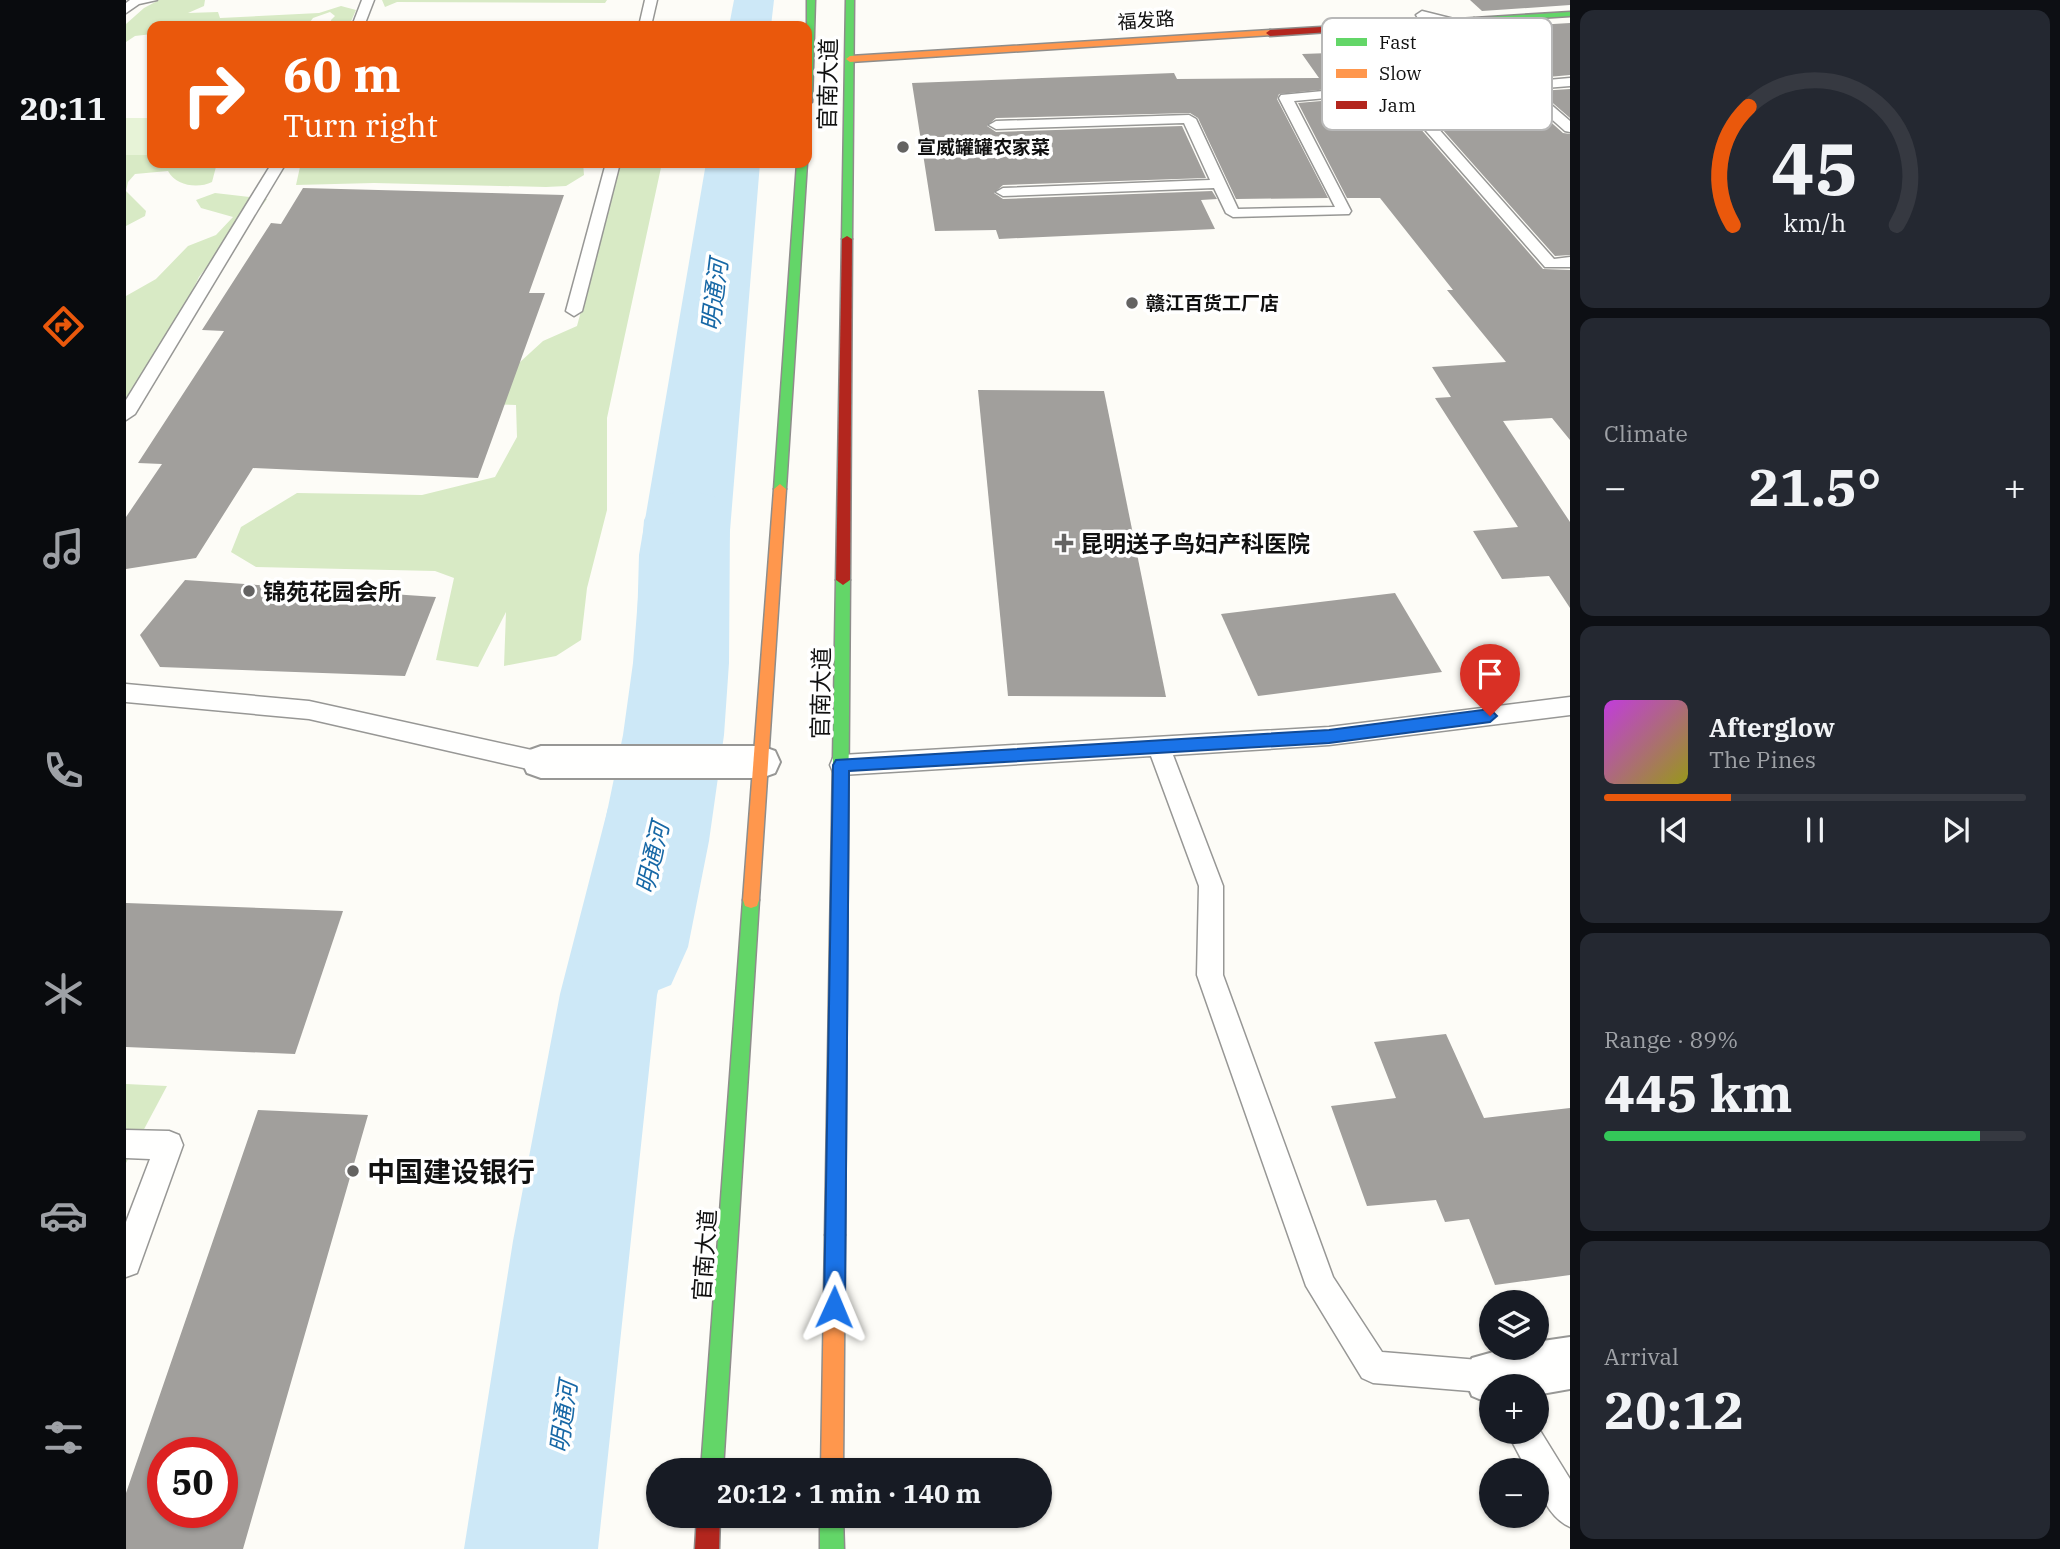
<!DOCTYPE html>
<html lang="en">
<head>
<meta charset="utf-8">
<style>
  :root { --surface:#171b24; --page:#242831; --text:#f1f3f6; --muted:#9ea1a6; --line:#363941; --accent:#ea580c }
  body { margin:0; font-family:"IBM Plex Serif","Noto Sans SC",serif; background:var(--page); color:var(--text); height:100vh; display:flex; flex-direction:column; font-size:26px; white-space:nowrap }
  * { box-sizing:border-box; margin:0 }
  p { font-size:23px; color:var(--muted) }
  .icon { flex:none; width:38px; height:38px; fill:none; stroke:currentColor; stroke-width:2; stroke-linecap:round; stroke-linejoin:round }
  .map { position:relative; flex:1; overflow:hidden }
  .panel { display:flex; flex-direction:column; gap:10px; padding:10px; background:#0d0f14; width:490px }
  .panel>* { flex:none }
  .hud { position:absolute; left:21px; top:21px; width:665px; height:147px; border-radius:14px; box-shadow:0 2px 5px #0004; background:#ea580c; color:#fff; overflow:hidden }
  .controls { position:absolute; left:1353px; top:1290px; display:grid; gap:14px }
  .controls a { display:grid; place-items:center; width:70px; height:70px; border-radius:50%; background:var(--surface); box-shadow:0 2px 5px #0004; font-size:35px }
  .speed { position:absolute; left:21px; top:1437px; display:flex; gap:14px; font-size:35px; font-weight:700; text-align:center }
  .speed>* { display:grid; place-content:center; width:91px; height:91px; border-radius:50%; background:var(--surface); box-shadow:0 2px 5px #0004; line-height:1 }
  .speed .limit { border:10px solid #d22; background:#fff; color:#111 }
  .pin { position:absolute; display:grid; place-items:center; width:60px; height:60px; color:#fff; margin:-72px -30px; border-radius:50% 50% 50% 0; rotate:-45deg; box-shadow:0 0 7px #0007 }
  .pin .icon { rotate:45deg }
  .me { position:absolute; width:77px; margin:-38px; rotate:1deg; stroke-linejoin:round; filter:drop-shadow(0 0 5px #0008) }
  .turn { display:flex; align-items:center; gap:24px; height:147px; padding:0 21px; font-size:32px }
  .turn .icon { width:91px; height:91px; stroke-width:2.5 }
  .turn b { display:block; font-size:49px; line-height:60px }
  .big { font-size:52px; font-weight:700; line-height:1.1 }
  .panel .tile { flex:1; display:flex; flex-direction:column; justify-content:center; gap:10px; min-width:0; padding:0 24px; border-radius:14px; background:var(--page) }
  .panel .dial { align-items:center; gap:0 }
  .dial svg { height:182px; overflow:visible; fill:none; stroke:var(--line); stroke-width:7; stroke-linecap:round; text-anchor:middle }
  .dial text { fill:var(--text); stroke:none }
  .song { display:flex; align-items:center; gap:21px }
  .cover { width:84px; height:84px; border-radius:10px; background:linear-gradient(135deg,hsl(290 70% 55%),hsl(60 70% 35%)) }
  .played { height:7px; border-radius:4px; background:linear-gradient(90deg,var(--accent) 30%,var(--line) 30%) }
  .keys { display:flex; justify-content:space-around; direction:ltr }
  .heat { display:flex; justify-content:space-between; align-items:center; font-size:38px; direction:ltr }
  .charge { height:10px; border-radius:5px; background:linear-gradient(90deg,#34c759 89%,var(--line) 0) }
  .trip { position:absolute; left:520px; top:1458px; width:406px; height:70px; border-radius:35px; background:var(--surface); box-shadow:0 2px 5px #0004; font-weight:700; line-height:70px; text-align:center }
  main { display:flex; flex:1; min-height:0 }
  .menu { display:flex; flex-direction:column; width:126px; justify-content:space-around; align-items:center; background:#090b0e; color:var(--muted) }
  .menu .icon { width:49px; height:49px }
  .menu .active { color:var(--accent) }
  .menu b { font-size:32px; color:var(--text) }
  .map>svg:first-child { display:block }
  .green { fill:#e7f3d7 }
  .forest { fill:#d8eac5 }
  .water { fill:#cde8f7 }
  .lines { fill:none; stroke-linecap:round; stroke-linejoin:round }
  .river { fill:#cde8f7; fill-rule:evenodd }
  .building { fill:#a19f9c; fill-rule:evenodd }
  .lane-casing { stroke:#979795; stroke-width:3 }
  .street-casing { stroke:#979795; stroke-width:4 }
  .fast-casing { stroke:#8e8d8b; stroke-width:3 }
  .slow-casing { stroke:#8e8d8b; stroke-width:3 }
  .jam-casing { stroke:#8e8d8b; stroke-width:3 }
  .lane { fill:#fffffe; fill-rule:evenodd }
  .street { fill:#fffffe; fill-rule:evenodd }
  .fast { fill:#63d668; fill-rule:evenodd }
  .slow { fill:#ff974d; fill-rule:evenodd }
  .jam { fill:#b3261e; fill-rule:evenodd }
  .route { fill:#1a73e8; stroke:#114b97; stroke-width:2 }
  .poi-dot { fill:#646362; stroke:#fff; stroke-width:2.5 }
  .labels { text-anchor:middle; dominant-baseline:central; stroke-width:7; stroke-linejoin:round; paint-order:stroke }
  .far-street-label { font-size:19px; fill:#111; stroke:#fff }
  .far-poi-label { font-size:19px; font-weight:bold; fill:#111; stroke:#fff; text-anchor:start }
  .street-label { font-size:23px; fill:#111; stroke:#fff }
  .poi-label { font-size:23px; font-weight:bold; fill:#111; stroke:#fff; text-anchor:start }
  .water-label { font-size:24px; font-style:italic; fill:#1768a6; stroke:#fff }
  .near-poi-label { font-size:28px; font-weight:bold; fill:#111; stroke:#fff; text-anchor:start }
  .key { fill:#fff; stroke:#b8b8b8; stroke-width:2 }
  .key-label { font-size:19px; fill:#111 }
</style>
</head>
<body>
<main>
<nav class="menu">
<b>20:11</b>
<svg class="icon active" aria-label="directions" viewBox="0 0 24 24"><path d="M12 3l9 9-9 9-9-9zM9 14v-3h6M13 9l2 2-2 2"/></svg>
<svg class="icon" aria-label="music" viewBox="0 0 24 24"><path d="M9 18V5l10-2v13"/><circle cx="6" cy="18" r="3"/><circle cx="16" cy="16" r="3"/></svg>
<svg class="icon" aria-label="phone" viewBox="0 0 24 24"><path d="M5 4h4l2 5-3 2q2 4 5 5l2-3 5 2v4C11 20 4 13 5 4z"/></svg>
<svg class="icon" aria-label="climate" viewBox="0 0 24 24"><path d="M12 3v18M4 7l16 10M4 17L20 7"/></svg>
<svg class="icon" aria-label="car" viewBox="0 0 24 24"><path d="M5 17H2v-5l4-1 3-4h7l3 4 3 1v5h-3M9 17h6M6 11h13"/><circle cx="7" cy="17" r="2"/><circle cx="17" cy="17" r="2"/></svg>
<svg class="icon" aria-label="filters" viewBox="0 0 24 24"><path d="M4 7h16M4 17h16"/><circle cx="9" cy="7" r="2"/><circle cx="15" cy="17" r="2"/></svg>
</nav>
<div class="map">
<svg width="1444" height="1549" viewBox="0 0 1444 1549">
  <rect width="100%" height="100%" fill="#fdfcf7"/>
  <rect class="green" x="0" y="118" width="26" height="37"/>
  <g class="forest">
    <polygon points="33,0 79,0 78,6 62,13 92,12 94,18 193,13 215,6 230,10 223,26 206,26 205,20 209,16 204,12 187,18 181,26 26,26 26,34 9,36 0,42 0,24 18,8"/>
    <polygon points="256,0 481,0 479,3 271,2 259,7"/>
    <path d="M0 155H26V163H91L86 182C72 189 50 186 42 171L9 174 2 182 0 191 20 211 19 216 0 226Z"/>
    <polygon points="180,163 457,163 458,175 440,186 420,187 248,183 170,185 174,167"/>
    <polygon points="495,163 536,163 481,418 481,510 461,588 455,640 430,656 378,666 380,612 352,667 310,660 328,578 309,571 130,567 105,552 115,527 171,493 296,495 369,477 391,437 390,405 305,403 393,363 417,341 451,326"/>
    <polygon points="89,193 141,199 130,214 98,244 73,277 54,316 0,398 0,296 30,279 62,246 90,235 107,217 75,208 70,200"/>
    <polygon points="0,1084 41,1086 0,1163"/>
  </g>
  <g class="water">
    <polygon points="608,0 648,0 645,26 603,26"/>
    <polygon points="580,163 634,163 602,555 599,663 510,662 513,555"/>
    <polygon points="482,808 579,809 531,995 472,1549 338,1549 387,1241 434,994"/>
  </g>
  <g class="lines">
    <polygon class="river" points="561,489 592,498 604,520 603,663 598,735 583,841 562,947 545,985 505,1001 465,985 448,947 475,841 497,735 507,663 518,520 530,498"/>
  </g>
  <g class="building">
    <polygon points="1344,0 1444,0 1444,5 1356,11"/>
    <polygon points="1444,23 1444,75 1400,79 1363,47 1397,46 1375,27"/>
    <polygon points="1342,48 1370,72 1153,94 1151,99 1202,198 1110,199 1072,118 1064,113 870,118 861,126 870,132 1056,126 1080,178 877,185 868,193 877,199 1086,191 1091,199 1075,200 1089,229 873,239 870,230 809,231 786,83 1048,73 1051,79 1193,78 1176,54"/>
    <polygon points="1382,84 1437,133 1444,134 1444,255 1429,256 1284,93"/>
    <polygon points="1444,89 1444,118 1413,91"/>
    <polygon points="1265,95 1417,269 1444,270 1444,440 1426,418 1377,421 1444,522 1444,608 1423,576 1376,579 1347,531 1392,527 1309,398 1325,397 1306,367 1380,362 1321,290 1327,290 1254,198 1221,198 1172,103"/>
    <polygon points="177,188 438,195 403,293 419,293 352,478 127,468 70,558 0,569 0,517 36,464 12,463 98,331 76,330 145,223 155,224"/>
    <polygon points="852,390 978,391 1040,697 882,696"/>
    <polygon points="59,580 310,597 279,676 34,667 14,635"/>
    <polygon points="1269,593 1316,672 1132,696 1095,614"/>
    <polygon points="0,903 217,911 169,1054 0,1047"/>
    <polygon points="1320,1034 1358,1118 1444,1108 1444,1275 1369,1285 1343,1219 1319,1222 1310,1200 1241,1206 1205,1106 1270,1098 1248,1042"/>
    <path d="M132 1110 242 1115 117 1549H0V1493ZM37 1452H96V1512H37Z"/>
  </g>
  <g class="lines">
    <g class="lane-casing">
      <g id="lane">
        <polygon points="4,0 31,0 13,4 0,13 0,3"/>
        <polygon points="236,0 248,0 238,26 226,26"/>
        <polygon points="519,0 531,0 525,26 513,26"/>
        <polygon points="1296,11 1328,19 1399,82 1444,78 1444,86 1407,89 1444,121 1444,132 1439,131 1383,81 1279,91 1428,259 1444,257 1444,267 1419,267 1266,92 1168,101 1225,211 1223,214 1107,217 1100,213 1088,188 877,196 870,192 877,188 1084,180 1058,123 870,129 863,125 870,121 1063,115 1070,119 1112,209 1209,207 1153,98 1155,95 1376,74 1320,25 1292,18 1290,15"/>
        <polygon points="146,163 160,163 9,414 0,420 0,400"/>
        <polygon points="480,163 494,163 456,311 448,316 440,311"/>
        <polygon points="0,684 183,701 415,752 423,755 426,762 423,769 415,772 183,719 0,702"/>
        <polygon points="1444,697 1444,715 1203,745 1047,755 1097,886 1097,975 1207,1277 1256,1352 1365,1361 1376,1366 1386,1386 1365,1386 1365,1400 1356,1392 1247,1383 1236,1378 1180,1286 1071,975 1073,886 1025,756 715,775 707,772 704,765 707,758 715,755 1203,727"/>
        <polygon points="0,1130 43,1131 53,1135 57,1145 11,1273 0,1277 0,1222 24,1159 0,1158"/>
        <path d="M1410 1424 1444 1479V1527C1424 1518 1410 1491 1410 1470H1401L1381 1432H1410Z"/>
      </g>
    </g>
    <g class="street-casing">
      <g id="street">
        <polygon points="415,746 635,746 649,751 654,762 649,773 635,778 415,778 401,773 396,762 401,751"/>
        <polygon points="1444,1337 1444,1389 1410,1395 1410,1386 1365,1386 1365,1404 1346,1396 1338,1377 1346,1358 1382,1348 1410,1348 1410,1342"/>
      </g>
    </g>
    <g class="fast-casing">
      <g id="fast">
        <polygon points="681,0 689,0 686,102 681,105"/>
        <polygon points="720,0 728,0 726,239 721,242 716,239"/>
        <polygon points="1444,12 1444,16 1348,22 1344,20 1348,18"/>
        <polygon points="671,163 681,163 660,489 654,494 648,489"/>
        <polygon points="717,575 724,580 719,1235 716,1242 709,1245 702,1242 699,1235 710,580"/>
        <polygon points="625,892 631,894 633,900 597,1470 575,1470 617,900 619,894"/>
        <polygon points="694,1516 717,1516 718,1549 694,1549"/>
      </g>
    </g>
    <g class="slow-casing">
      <g id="slow">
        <polygon points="1144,30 1147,31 1147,35 724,62 720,59 724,56"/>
        <polygon points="654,484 660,489 633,900 631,906 625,908 619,906 617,900 648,489"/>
        <polygon points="709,1225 716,1228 719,1235 717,1470 695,1470 699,1235 702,1228"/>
      </g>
    </g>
    <g class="jam-casing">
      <g id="jam">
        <polygon points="1348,18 1352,20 1351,22 1144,36 1140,33 1144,30"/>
        <polygon points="721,236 726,239 724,580 717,585 710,580 716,239"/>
        <polygon points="571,1516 594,1516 593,1549 569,1549"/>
      </g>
    </g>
    <use href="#lane" class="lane"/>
    <use href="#street" class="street"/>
    <use href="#fast" class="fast"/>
    <use href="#slow" class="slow"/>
    <use href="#jam" class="jam"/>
  </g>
  <polygon class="route" points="1364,709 1371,716 1364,722 1203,743 723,771 719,1307 716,1315 708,1318 701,1315 698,1307 707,765 710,760 1203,730"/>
  <g class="poi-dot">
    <circle cx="777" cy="147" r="7"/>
    <circle cx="1006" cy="303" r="7"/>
    <path d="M934.5 532.5h7v7h7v7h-7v7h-7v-7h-7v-7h7z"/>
    <circle cx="123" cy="591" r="7"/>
    <circle cx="227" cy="1171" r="7"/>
  </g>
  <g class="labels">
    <g class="far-street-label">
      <text transform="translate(1020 20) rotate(-4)">福发路</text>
    </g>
    <g class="far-poi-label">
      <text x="791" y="147">宣威罐罐农家菜</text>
      <text x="1020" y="303">赣江百货工厂店</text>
    </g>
    <g class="street-label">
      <text transform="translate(701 84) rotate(-89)">官南大道</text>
      <text transform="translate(694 693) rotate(-89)">官南大道</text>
      <text transform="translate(578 1255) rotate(-86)">官南大道</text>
    </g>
    <g class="poi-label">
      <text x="954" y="543">昆明送子鸟妇产科医院</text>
      <text x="137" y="591">锦苑花园会所</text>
    </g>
    <g class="water-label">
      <text transform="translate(588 295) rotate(-83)">明通河</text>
      <text transform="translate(526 858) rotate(-77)">明通河</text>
      <text transform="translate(437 1417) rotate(-82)">明通河</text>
    </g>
    <g class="near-poi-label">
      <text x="241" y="1171">中国建设银行</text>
    </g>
  </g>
  <rect x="1196" y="18" width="230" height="112" rx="10" class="key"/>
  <rect x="1210" y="38" width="31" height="8" fill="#63d668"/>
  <rect x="1210" y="69" width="31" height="9" fill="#ff974d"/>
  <rect x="1210" y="101" width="31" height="8" fill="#b3261e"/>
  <g class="key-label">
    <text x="1253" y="49">Fast</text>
    <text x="1253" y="80">Slow</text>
    <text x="1253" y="112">Jam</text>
  </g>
</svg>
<div class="controls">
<a><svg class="icon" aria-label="layers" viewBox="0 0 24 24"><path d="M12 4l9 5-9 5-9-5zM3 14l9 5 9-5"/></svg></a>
<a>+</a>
<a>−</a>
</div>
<div class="speed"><div class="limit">50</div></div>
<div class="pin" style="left:1364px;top:716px;background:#d93025"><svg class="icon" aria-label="arrive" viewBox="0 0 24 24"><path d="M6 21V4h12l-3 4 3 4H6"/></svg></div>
<svg class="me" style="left:708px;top:1307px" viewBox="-20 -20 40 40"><path d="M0-17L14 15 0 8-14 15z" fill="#1a73e8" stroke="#fff" stroke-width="4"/></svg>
<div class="trip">20:12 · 1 min · 140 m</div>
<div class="hud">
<div class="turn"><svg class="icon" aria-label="right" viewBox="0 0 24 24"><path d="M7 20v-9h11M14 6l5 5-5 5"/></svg><div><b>60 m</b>Turn right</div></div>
</div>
</div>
<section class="panel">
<div class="tile dial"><svg viewBox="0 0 100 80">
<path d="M14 69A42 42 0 1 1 86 69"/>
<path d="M14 69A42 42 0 0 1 21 17" stroke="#ea580c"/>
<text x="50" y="56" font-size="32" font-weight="700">45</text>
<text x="50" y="72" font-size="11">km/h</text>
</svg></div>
<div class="tile"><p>Climate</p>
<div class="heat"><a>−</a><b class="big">21.5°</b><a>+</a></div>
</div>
<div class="tile">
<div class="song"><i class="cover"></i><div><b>Afterglow</b><p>The Pines</p></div></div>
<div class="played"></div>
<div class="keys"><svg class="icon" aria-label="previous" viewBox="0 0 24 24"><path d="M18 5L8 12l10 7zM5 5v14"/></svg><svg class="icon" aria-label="pause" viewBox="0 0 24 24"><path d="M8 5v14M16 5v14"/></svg><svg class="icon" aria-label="next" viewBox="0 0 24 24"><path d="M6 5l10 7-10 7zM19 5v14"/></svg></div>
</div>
<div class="tile"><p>Range · 89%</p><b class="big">445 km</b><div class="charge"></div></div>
<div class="tile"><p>Arrival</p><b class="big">20:12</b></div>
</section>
</main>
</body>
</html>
